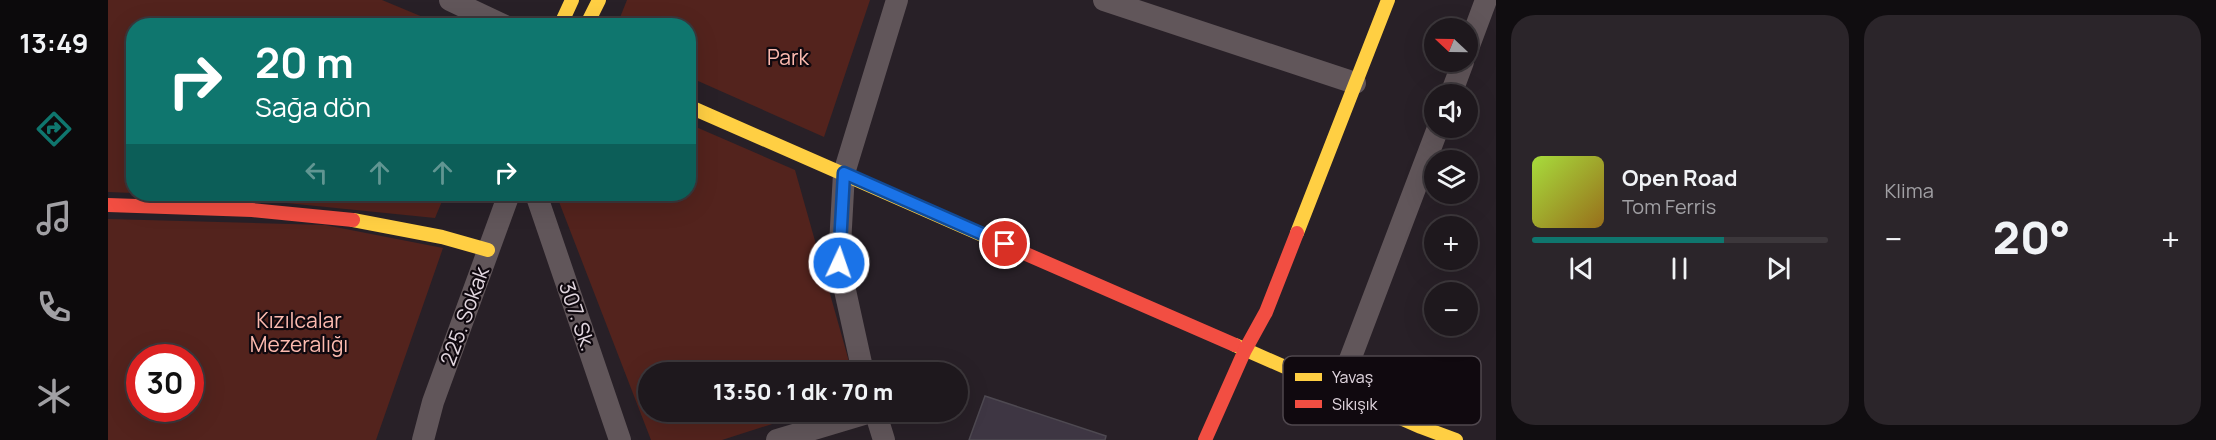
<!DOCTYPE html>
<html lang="tr">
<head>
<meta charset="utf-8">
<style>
  :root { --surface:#1e181d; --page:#2b252a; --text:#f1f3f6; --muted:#a1a0a4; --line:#3c373b; --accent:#0f766e }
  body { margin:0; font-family:Manrope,sans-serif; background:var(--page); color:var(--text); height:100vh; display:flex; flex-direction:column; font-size:22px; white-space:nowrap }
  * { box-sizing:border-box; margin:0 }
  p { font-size:20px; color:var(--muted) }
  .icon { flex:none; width:33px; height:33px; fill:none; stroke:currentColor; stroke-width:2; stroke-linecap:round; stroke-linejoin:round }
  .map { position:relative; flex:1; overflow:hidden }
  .panel { display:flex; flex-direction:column; gap:15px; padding:15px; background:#100d10; width:720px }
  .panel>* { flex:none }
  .hud { position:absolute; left:18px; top:18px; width:570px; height:183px; border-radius:24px; box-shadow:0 6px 24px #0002,0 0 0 2px var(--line); background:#0f766e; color:#fff; overflow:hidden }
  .needle { width:39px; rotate:292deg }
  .fabs { position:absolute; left:1316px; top:18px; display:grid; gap:12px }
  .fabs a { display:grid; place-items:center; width:54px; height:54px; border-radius:50%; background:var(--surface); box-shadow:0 6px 24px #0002,0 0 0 2px var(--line); font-size:30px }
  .speed { position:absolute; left:18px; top:344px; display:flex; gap:12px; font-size:30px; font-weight:700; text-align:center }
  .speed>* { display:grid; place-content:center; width:78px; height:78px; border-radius:50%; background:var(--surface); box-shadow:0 6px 24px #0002,0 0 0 2px var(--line); line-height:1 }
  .speed .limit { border:9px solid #d22; background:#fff; color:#111 }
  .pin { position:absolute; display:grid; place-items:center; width:51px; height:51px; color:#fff; margin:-26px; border:3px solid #fff; border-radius:50%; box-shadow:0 2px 6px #0007 }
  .me { position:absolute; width:66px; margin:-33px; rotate:3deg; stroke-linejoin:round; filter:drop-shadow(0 0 4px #0008) }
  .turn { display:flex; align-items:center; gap:21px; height:126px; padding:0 30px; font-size:27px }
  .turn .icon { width:78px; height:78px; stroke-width:2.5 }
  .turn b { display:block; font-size:42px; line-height:51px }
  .lanes { display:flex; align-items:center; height:57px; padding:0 30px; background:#0003; justify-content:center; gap:30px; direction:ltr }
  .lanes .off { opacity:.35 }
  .big { font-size:45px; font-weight:800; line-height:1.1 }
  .panel .card { flex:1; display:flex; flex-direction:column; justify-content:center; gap:9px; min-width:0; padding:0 21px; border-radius:24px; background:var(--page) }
  .song { display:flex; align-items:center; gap:18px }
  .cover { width:72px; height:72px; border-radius:9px; background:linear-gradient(135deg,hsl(80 70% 55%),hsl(40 70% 35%)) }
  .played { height:6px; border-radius:3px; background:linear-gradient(90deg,var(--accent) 65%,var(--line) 65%) }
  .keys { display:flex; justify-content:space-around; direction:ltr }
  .heat { display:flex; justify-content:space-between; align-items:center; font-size:33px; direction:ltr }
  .panel .tiles { flex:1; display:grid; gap:15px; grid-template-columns:repeat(2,1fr) }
  .trip { position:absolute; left:530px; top:362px; width:330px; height:60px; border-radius:30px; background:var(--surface); box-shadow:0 6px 24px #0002,0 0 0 2px var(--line); font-weight:800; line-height:60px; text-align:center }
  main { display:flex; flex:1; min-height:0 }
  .dock { display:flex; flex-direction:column; width:108px; justify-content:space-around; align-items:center; background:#0c0a0c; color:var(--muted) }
  .dock .icon { width:42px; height:42px }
  .dock .current { color:var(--accent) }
  .dock b { font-size:27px; color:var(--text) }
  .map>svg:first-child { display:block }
  .green { fill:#53231d; fill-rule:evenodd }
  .building { fill:#3e3643; stroke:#4e4951; stroke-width:1.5 }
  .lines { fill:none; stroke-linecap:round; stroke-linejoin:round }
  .street { stroke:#61565a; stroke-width:22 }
  .slow { stroke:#ffcf43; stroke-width:14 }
  .jam { stroke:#f24e42; stroke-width:14 }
  .route-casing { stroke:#114b97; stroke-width:15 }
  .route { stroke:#1a73e8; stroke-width:10 }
  .labels { text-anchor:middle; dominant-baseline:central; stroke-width:4.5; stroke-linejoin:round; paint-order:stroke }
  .park-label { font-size:21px; fill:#fcbaaf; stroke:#10090f }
  .street-label { font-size:21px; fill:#e2d7e0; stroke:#10090f }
  .key { fill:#10090f; stroke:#4f474e; stroke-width:1.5 }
  .key-label { font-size:16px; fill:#e2d7e0 }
</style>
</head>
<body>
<main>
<nav class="dock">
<b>13:49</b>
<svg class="icon current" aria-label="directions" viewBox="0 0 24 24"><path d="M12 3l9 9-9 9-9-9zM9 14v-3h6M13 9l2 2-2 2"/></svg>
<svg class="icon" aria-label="music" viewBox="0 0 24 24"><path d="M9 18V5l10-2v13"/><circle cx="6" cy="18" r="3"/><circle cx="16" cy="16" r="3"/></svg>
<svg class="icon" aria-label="phone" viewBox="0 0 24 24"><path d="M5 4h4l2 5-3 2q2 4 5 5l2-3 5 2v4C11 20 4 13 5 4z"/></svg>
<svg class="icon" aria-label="climate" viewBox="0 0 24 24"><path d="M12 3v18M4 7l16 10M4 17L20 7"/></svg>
</nav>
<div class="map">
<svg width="1388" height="440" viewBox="0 0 1388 440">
  <rect width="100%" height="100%" fill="#282027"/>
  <g class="green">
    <polygon points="0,0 274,0 334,25 26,26 25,193 0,192"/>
    <polygon points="519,0 762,0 716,137 581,77 580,26 509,25"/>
    <polygon points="581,124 687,170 744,372 540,372 540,411 705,411 614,440 543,440 448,194 580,194"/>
    <polygon points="46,194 337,194 327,218 108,196"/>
    <path d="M0 219 217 225 335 248 268 440H0ZM32 357H82V408H32Z"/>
  </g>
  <polygon class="building" points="877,396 998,436 997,440 861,440"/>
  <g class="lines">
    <g class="street">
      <polyline points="342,0 397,26"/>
      <polyline points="996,0 1247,83"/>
      <polyline points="1359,51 1378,0"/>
      <polyline points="1343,94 1355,62"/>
      <polyline points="428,194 512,440"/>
      <polyline points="755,372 731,263 736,173 789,0"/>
      <polyline points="1230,391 1330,128"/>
      <polyline points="767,411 776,440"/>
      <polyline points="315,440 325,402 401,194"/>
      <polyline points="669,440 766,411"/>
    </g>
    <g class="slow">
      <polyline points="452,26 464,0"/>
      <polyline points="478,26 491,0"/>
      <polyline points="580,106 879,237"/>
      <polyline points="245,220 334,237 380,250"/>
      <polyline points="1189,233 1280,0"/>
      <polyline points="1127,345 1313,427 1348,440"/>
    </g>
    <g class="jam">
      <polyline points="0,205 144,210 245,220"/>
      <polyline points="879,237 1127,345"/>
      <polyline points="1097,440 1137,350 1158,312 1189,233"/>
    </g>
  </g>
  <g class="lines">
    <g class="route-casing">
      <polyline id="route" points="731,263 736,173 897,244"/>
    </g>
    <use href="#route" class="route"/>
  </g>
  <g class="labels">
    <g class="park-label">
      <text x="680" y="57">Park</text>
      <text x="191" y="320">Kızılcalar<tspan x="191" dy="24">Mezeralığı</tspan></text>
    </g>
    <g class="street-label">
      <text transform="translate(356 316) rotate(-70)">225. Sokak</text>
      <text transform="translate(470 316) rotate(71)">307. Sk.</text>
    </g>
  </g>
  <rect x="1175" y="356" width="198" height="69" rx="9" class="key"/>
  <rect x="1187" y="373" width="27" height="8" fill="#ffcf43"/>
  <rect x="1187" y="400" width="27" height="8" fill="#f24e42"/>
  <g class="key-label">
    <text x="1224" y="383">Yavaş</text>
    <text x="1224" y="410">Sıkışık</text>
  </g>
</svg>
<div class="fabs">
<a><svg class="needle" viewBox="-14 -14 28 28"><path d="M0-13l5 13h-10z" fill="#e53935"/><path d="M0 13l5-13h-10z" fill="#a1a0a4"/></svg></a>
<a><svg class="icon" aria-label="sound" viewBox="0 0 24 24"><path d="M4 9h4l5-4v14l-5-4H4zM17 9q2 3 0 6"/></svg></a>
<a><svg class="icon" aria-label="layers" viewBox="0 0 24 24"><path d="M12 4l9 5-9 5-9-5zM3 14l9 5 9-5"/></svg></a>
<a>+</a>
<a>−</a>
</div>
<div class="speed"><div class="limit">30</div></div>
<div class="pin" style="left:897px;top:244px;background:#d93025"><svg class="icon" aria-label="arrive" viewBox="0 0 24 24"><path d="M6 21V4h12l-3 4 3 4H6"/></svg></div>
<svg class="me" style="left:731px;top:263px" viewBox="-20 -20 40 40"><circle r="17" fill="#1a73e8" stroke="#fff" stroke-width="3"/><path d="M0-11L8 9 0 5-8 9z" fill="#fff"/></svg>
<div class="trip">13:50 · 1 dk · 70 m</div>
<div class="hud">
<div class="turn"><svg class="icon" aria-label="right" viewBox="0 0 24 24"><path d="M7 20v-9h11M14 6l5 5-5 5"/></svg><div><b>20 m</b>Sağa dön</div></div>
<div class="lanes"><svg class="icon off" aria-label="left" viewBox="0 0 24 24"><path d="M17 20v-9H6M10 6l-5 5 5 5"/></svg><svg class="icon off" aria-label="ahead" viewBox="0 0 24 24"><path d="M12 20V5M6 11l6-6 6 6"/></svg><svg class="icon off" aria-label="ahead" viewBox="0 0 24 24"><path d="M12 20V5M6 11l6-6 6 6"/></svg><svg class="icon" aria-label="right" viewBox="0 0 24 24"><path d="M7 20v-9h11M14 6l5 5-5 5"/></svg></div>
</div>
</div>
<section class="panel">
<div class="tiles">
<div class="card">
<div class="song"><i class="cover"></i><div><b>Open Road</b><p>Tom Ferris</p></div></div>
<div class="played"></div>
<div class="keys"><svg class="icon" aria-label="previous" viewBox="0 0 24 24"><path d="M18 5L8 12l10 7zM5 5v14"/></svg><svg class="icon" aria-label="pause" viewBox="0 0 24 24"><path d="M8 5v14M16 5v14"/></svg><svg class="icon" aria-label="next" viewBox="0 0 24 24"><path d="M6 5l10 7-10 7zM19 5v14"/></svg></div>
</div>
<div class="card"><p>Klima</p>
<div class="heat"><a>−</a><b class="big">20°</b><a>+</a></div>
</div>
</div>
</section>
</main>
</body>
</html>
